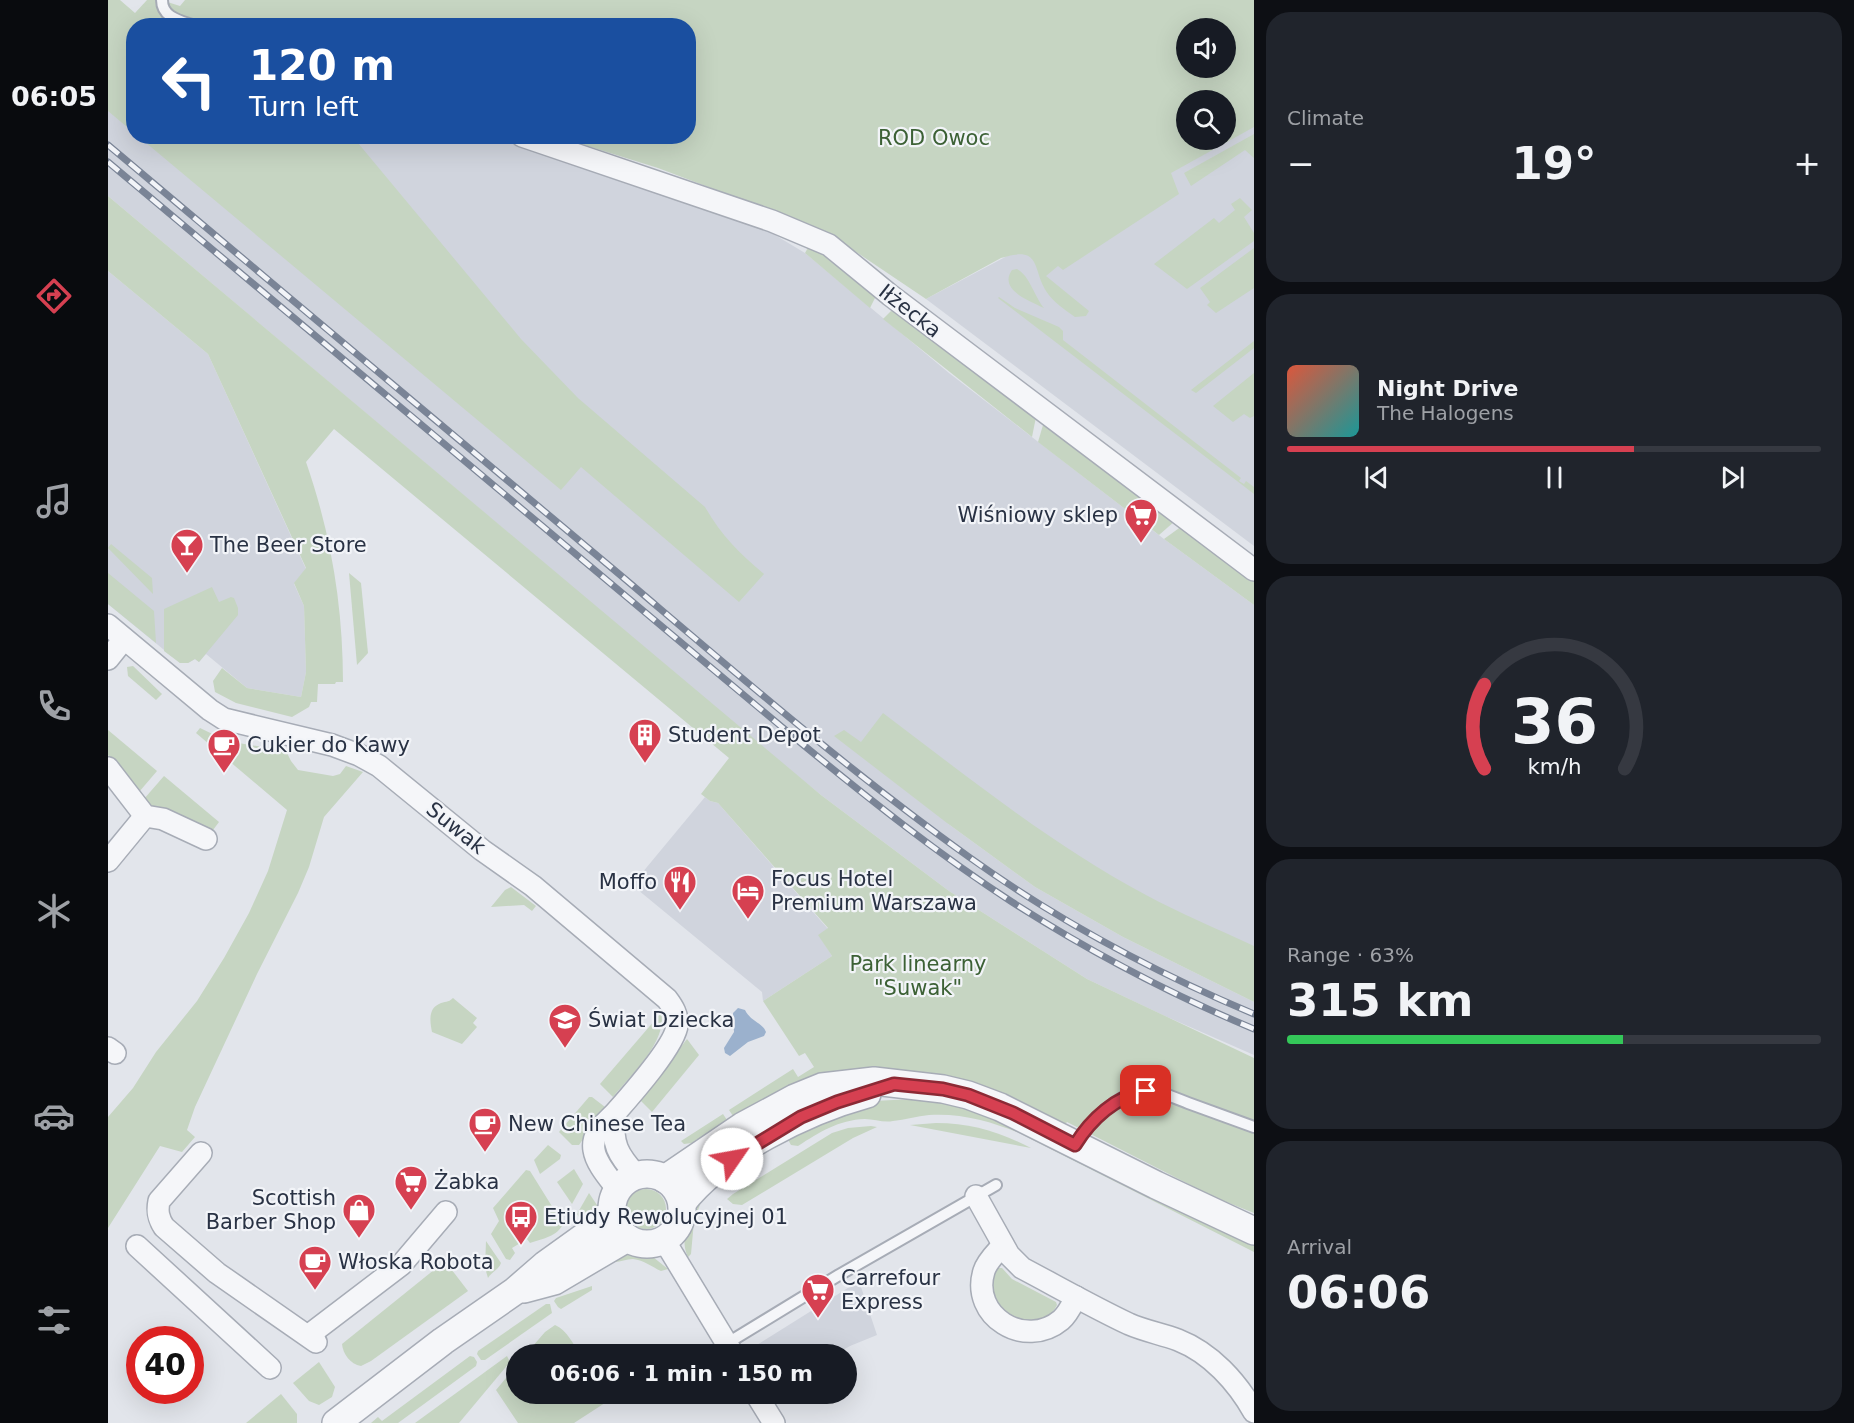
<!DOCTYPE html>
<html lang="en">
<head>
<meta charset="utf-8">
<style>
  :root { --surface:#171b24; --page:#20242c; --text:#f1f3f6; --muted:#9ea1a6; --line:#363941; --accent:#d64051 }
  body { margin:0; font-family:"DejaVu Sans",sans-serif; background:var(--page); color:var(--text); height:100vh; display:flex; flex-direction:column; font-size:22px; white-space:nowrap }
  * { box-sizing:border-box; margin:0 }
  p { font-size:20px; color:var(--muted) }
  .icon { flex:none; width:33px; height:33px; fill:none; stroke:currentColor; stroke-width:2; stroke-linecap:round; stroke-linejoin:round }
  .map { position:relative; flex:1; overflow:hidden }
  .drawer { display:flex; flex-direction:column; gap:12px; padding:12px; background:#0d0f14; width:600px }
  .drawer>* { flex:none }
  .banner { position:absolute; left:18px; top:18px; width:570px; height:126px; border-radius:24px; box-shadow:0 6px 24px #0002; background:#1a4fa0; color:#fff; overflow:hidden }
  .controls { position:absolute; left:1068px; top:18px; display:grid; gap:12px }
  .controls a { display:grid; place-items:center; width:60px; height:60px; border-radius:50%; background:var(--surface); box-shadow:0 6px 24px #0002; font-size:30px }
  .speed { position:absolute; left:18px; top:1326px; display:flex; gap:12px; font-size:30px; font-weight:700; text-align:center }
  .speed>* { display:grid; place-content:center; width:78px; height:78px; border-radius:50%; background:var(--surface); box-shadow:0 6px 24px #0002; line-height:1 }
  .speed .limit { border:9px solid #d22; background:#fff; color:#111 }
  .pin { position:absolute; display:grid; place-items:center; width:51px; height:51px; color:#fff; margin:-26px; border-radius:12px; box-shadow:0 3px 9px #0006 }
  .me { position:absolute; width:66px; margin:-33px; rotate:57deg; stroke-linejoin:round; filter:drop-shadow(0 0 4px #0008) }
  .turn { display:flex; align-items:center; gap:21px; height:126px; padding:0 24px; font-size:27px }
  .turn .icon { width:78px; height:78px; stroke-width:2.5 }
  .turn b { display:block; font-size:42px; line-height:51px }
  .big { font-size:45px; font-weight:700; line-height:1.1 }
  .drawer .card { flex:1; display:flex; flex-direction:column; justify-content:center; gap:9px; min-width:0; padding:0 21px; border-radius:24px; background:var(--page) }
  .drawer .dial { align-items:center; gap:0 }
  .dial svg { height:156px; overflow:visible; fill:none; stroke:var(--line); stroke-width:7; stroke-linecap:round; text-anchor:middle }
  .dial text { fill:var(--text); stroke:none }
  .song { display:flex; align-items:center; gap:18px }
  .cover { width:72px; height:72px; border-radius:9px; background:linear-gradient(135deg,hsl(10 70% 55%),hsl(180 70% 35%)) }
  .played { height:6px; border-radius:3px; background:linear-gradient(90deg,var(--accent) 65%,var(--line) 65%) }
  .keys { display:flex; justify-content:space-around; direction:ltr }
  .heat { display:flex; justify-content:space-between; align-items:center; font-size:33px; direction:ltr }
  .charge { height:9px; border-radius:4px; background:linear-gradient(90deg,#34c759 63%,var(--line) 0) }
  .trip { position:absolute; left:398px; top:1344px; width:351px; height:60px; border-radius:30px; background:var(--surface); box-shadow:0 6px 24px #0002; font-weight:700; line-height:60px; text-align:center }
  main { display:flex; flex:1; min-height:0 }
  .menu { display:flex; flex-direction:column; width:108px; justify-content:space-around; align-items:center; background:#090b0e; color:var(--muted) }
  .menu .icon { width:42px; height:42px }
  .menu .current { color:var(--accent) }
  .menu b { font-size:27px; color:var(--text) }
  .map>svg:first-child { display:block }
  .built { fill:#d0d4dd }
  .green { fill:#c6d5c2; fill-rule:evenodd }
  .water { fill:#9bb1cd }
  .lines { fill:none; stroke-linecap:round; stroke-linejoin:round }
  .service-casing { stroke:#a7acb6; stroke-width:14 }
  .minor-casing { stroke:#a7acb6; stroke-width:24 }
  .tertiary-casing { stroke:#a7acb6; stroke-width:30 }
  .service { stroke:#f5f6f9; stroke-width:10 }
  .minor { stroke:#f5f6f9; stroke-width:21 }
  .tertiary { stroke:#f5f6f9; stroke-width:27 }
  .rail-casing { stroke:#7a8496; stroke-width:7 }
  .rail { stroke:#f2f4f8; stroke-width:4.5; stroke-dasharray:14; stroke-linecap:butt }
  .route-casing { stroke:#8b2a35; stroke-width:15 }
  .route { stroke:#d64051; stroke-width:10 }
  .labels { text-anchor:middle; dominant-baseline:central; stroke-width:4.5; stroke-linejoin:round; paint-order:stroke }
  .park-label { font-size:21px; fill:#3c6135; stroke:#f2f4f8 }
  .street-label { font-size:21px; fill:#293244; stroke:#f2f4f8 }
  .poi-label { font-size:21px; fill:#293244; stroke:#f2f4f8; text-anchor:start }
</style>
</head>
<body>
<main>
<nav class="menu">
<b>06:05</b>
<svg class="icon current" aria-label="directions" viewBox="0 0 24 24"><path d="M12 3l9 9-9 9-9-9zM9 14v-3h6M13 9l2 2-2 2"/></svg>
<svg class="icon" aria-label="music" viewBox="0 0 24 24"><path d="M9 18V5l10-2v13"/><circle cx="6" cy="18" r="3"/><circle cx="16" cy="16" r="3"/></svg>
<svg class="icon" aria-label="phone" viewBox="0 0 24 24"><path d="M5 4h4l2 5-3 2q2 4 5 5l2-3 5 2v4C11 20 4 13 5 4z"/></svg>
<svg class="icon" aria-label="climate" viewBox="0 0 24 24"><path d="M12 3v18M4 7l16 10M4 17L20 7"/></svg>
<svg class="icon" aria-label="car" viewBox="0 0 24 24"><path d="M5 17H2v-5l4-1 3-4h7l3 4 3 1v5h-3M9 17h6M6 11h13"/><circle cx="7" cy="17" r="2"/><circle cx="17" cy="17" r="2"/></svg>
<svg class="icon" aria-label="filters" viewBox="0 0 24 24"><path d="M4 7h16M4 17h16"/><circle cx="9" cy="7" r="2"/><circle cx="15" cy="17" r="2"/></svg>
</nav>
<div class="map">
<svg width="1146" height="1423" viewBox="0 0 1146 1423">
  <rect width="100%" height="100%" fill="#e2e5eb"/>
  <g class="built">
    <polygon points="25,59 26,136 386,137 525,179 623,215 662,232 697,253 841,373 1056,539 1146,605 1146,984 839,823 927,887 1015,937 1146,1002 1146,1055 1057,1016 979,979 841,891 713,795 676,765 0,196 0,88"/>
    <polygon points="1146,121 1146,546 818,299 1118,140"/>
    <polygon points="0,271 100,354 198,569 186,584 196,606 198,672 193,697 139,688 98,654 91,662 87,659 80,663 72,663 0,604"/>
    <polygon points="597,797 602,801 610,803 720,929 711,935 724,956 655,1001 654,992 524,885"/>
    <polygon points="751,1281 769,1335 742,1346 728,1354 648,1354 644,1348"/>
  </g>
  <g class="green">
    <path d="M0 0H12L27 13 39 0H53L72 6 77 0H1146V127L1063 173 1071 194 955 270 950 266 938 276 981 311 978 316 967 317C957 310 945 302 938 291 924 269 934 245 893 258L818 299 717 231 550 168 451 137 580 136V26H105L66 13 55 25 26 26 25 132 0 111ZM1078 28H1118V68H1078ZM1078 100H1118V140H1078Z"/>
    <polygon points="1146,134 1146,158 1137,150 1083,186 1076,173"/>
    <path d="M31 137H245L413 339 470 398 597 507C613 535 631 553 656 574L631 602 473 467 453 490Z"/>
    <path d="M0 196 713 795 841 891 979 979 1146 1058V1213L1106 1197 959 1122 955 1127 834 1076 789 1071 594 1145 589 1139 584 1143 576 1144 573 1141 615 1114 619 1120 625 1116 621 1110 685 1069 690 1077 706 1067 697 1053 691 1056 655 1001 724 956 710 935 720 928 610 803 602 801 593 794 621 758 226 429 198 462C223 534 235 606 235 682H228L227 684H210L209 702H203L201 707 184 717 128 703 107 692 105 681 114 668 139 688 193 697 198 672 196 606 186 583 198 568 100 354 0 271Z"/>
    <polygon points="1132,198 1144,210 1136,217 1146,233 1146,241 1079,289 1046,264 1106,218 1111,223 1127,210 1123,204"/>
    <polygon points="706,245 765,290 767,298 762,308 697,253 701,246"/>
    <polygon points="1146,248 1146,288 1108,313 1099,305 1102,302 1092,288"/>
    <path d="M909 269C922 276 926 296 936 308 922 301 890 290 904 270Z"/>
    <polygon points="891,297 907,308 951,327 955,331 955,340 1133,478 1131,481 1136,484 1138,481 1146,487 1146,494 890,298"/>
    <polygon points="783,311 787,312 928,417 924,437 775,319"/>
    <polygon points="1146,341 1146,348 1088,393 1083,390"/>
    <polygon points="1146,373 1146,416 1142,418 1136,414 1125,422 1105,406"/>
    <polygon points="935,425 1067,521 1051,535 930,442"/>
    <polygon points="1074,526 1146,581 1146,605 1056,539"/>
    <polygon points="3,544 44,578 45,594 0,548"/>
    <polygon points="0,573 46,611 48,643 0,604"/>
    <polygon points="241,573 253,583 260,653 249,665"/>
    <polygon points="104,587 111,602 123,597 126,598 130,608 130,615 91,662 87,659 80,663 72,663 56,651 56,609"/>
    <polygon points="25,666 54,694 48,700 20,676 19,667"/>
    <path d="M775 713C860 777 944 845 1038 895 1073 914 1110 929 1146 946V1002L1015 937 927 887 839 823 726 736 736 730 753 742Z"/>
    <polygon points="92,728 119,741 178,751 183,761 190,770 225,776 232,774 238,766 255,772 216,817 201,867 190,893 149,974 87,1107 79,1130 87,1137 74,1152 52,1146 0,1228 0,1117 25,1088 48,1052 89,1001 116,958 141,913 160,871 179,810 88,733"/>
    <polygon points="0,730 49,771 31,792 0,755"/>
    <polygon points="56,776 111,822 102,834 43,807 36,799"/>
    <polygon points="403,887 428,906 424,911 416,905 383,907 397,890"/>
    <path d="M345 998 369 1018 365 1023 369 1027 354 1044 324 1032C322 1022 320 1009 331 1004 337 1001 340 1003 345 998Z"/>
    <path d="M553 1013C560 1041 522 1076 505 1097L492 1084Z"/>
    <polygon points="579,1039 591,1055 544,1112 532,1100"/>
    <polygon points="481,1097 484,1097 497,1107 471,1145 464,1145 451,1132"/>
    <path d="M805 1099 838 1103 873 1112 1146 1243V1252L911 1133C882 1121 853 1113 821 1115 809 1116 797 1120 785 1121 776 1123 766 1119 757 1119 730 1120 712 1132 690 1146L683 1145 679 1138 766 1101Z"/>
    <path d="M828 1123C863 1123 892 1132 923 1148L802 1125Z"/>
    <polygon points="763,1126 769,1127 745,1138 634,1205 625,1204 619,1199 625,1194 724,1133 740,1128"/>
    <polygon points="440,1145 453,1155 452,1159 432,1174 426,1160"/>
    <polygon points="466,1169 475,1184 464,1204 449,1182"/>
    <path d="M418 1170 422 1171 455 1224C450 1236 434 1239 422 1243L419 1239 404 1248 407 1253 402 1260 398 1259 383 1234 391 1221 385 1208Z"/>
    <circle cx="538" cy="1209" r="20"/>
    <polygon points="481,1193 491,1208 475,1223 469,1214"/>
    <path d="M593 1202 586 1221 583 1254 580 1257C572 1240 580 1224 584 1208Z"/>
    <path d="M378 1241 393 1263C391 1270 383 1272 380 1278L377 1268Z"/>
    <path d="M518 1251 545 1257 560 1269 553 1271C544 1267 536 1260 525 1259 516 1259 510 1264 501 1261Z"/>
    <path d="M337 1261 360 1291 263 1361 253 1366C242 1364 235 1354 234 1344Z"/>
    <path d="M889 1268H894L904 1279 948 1302 949 1305C941 1321 929 1321 912 1323 906 1318 898 1314 892 1309 881 1299 882 1279 889 1268Z"/>
    <polygon points="484,1286 484,1290 453,1309 450,1307 446,1301 448,1298"/>
    <polygon points="438,1304 442,1304 444,1313 377,1360 373,1360 369,1354 370,1351"/>
    <path d="M447 1325C459 1330 465 1344 472 1354H418L437 1332Z"/>
    <polygon points="362,1356 366,1357 369,1362 368,1366 290,1423 263,1423 270,1417 274,1421"/>
    <polygon points="399,1356 402,1362 351,1423 307,1423"/>
    <polygon points="211,1362 227,1387 224,1397 211,1405 201,1401 185,1383"/>
    <polygon points="408,1366 408,1394 496,1394 500,1401 466,1423 410,1423 388,1390"/>
    <polygon points="173,1394 189,1414 189,1423 138,1423"/>
  </g>
  <path class="water" d="M630 1008 637 1010C643 1022 655 1023 658 1032L656 1036 640 1042 622 1056 617 1053 616 1048 626 1032 625 1013Z"/>
  <g class="lines">
    <g class="service-casing">
      <g id="service">
        <path d="M54 0C54 18 73 21 87 26"/>
        <path d="M967 1145C981 1123 1011 1090 1040 1091 1053 1091 1067 1098 1080 1103 1102 1111 1124 1119 1146 1127"/>
        <polyline points="618,1344 731,1275 888,1185"/>
      </g>
    </g>
    <g class="minor-casing">
      <g id="minor">
        <polyline points="414,136 664,221 721,245 782,295 1146,570"/>
        <path d="M0 625 102 710 116 719 224 745 251 755 271 766 374 850 425 886 559 999C565 1007 570 1015 569 1025 568 1044 523 1095 508 1112 498 1123 483 1132 486 1150 488 1164 502 1179 510 1190"/>
        <polyline points="0,659 16,639"/>
        <polyline points="0,768 37,816 55,819 98,839"/>
        <polyline points="0,861 37,816"/>
        <polyline points="0,1048 7,1053"/>
        <path d="M506 1115C504 1144 509 1154 529 1176"/>
        <path d="M93 1153 51 1201C49 1211 50 1218 56 1227L109 1273 208 1342"/>
        <path d="M868 1196 901 1255 914 1268C950 1287 985 1307 1021 1324 1037 1331 1054 1334 1070 1340 1103 1353 1129 1382 1146 1412"/>
        <polyline points="556,1240 625,1354"/>
        <path d="M895 1245C889 1252 879 1261 876 1271 862 1316 917 1350 953 1320 960 1314 964 1305 968 1297"/>
        <polyline points="29,1246 162,1368"/>
        <polyline points="201,1335 293,1265 338,1212"/>
        <polyline points="648,1394 666,1423"/>
      </g>
    </g>
    <g class="tertiary-casing">
      <g id="tertiary">
        <circle cx="539" cy="1209" r="35"/>
        <polyline points="557,1179 635,1126 687,1098 714,1087 766,1081 835,1089 860,1095 892,1107 1048,1185 1146,1231"/>
        <path d="M574 1203C614 1152 697 1111 759 1094"/>
        <polyline points="416,1289 446,1281 519,1238"/>
        <polyline points="228,1423 335,1341 407,1291 437,1265 476,1237 504,1212"/>
      </g>
    </g>
    <use href="#service" class="service"/>
    <use href="#minor" class="minor"/>
    <use href="#tertiary" class="tertiary"/>
    <g class="rail-casing">
      <g id="rail">
        <path d="M0 145C172 290 344 434 517 579 629 674 741 771 861 857 949 920 1046 972 1146 1014"/>
        <path d="M0 162 693 743C761 799 830 854 904 902 981 951 1062 994 1146 1029"/>
      </g>
    </g>
    <use href="#rail" class="rail"/>
  </g>
  <g class="lines">
    <g class="route-casing">
      <path id="route" d="M624 1159 693 1117 729 1102 786 1084 835 1089 860 1095 905 1113 967 1145C983 1119 1008 1096 1038 1091"/>
    </g>
    <use href="#route" class="route"/>
  </g>
  <defs>
    <g id="supermarket-pin" transform="scale(1.725)"><path d="M0 17L-7.5 6A9.5 9.5 0 1 1 7.5 6Z" fill="#d64051" stroke="#f2f4f8"/><path d="M-6-5.5h2.5l.6 2H6L4.5 2H-2.5L-4.4-4H-6ZM-1.5 3.2a1.3 1.3 0 1 0 .1 0ZM3 3.2a1.3 1.3 0 1 0 .1 0Z" fill="#fff"/></g>
    <g id="bar-pin" transform="scale(1.725)"><path d="M0 17L-7.5 6A9.5 9.5 0 1 1 7.5 6Z" fill="#d64051" stroke="#f2f4f8"/><path d="M-6-5H6L.8 .8V4.5H3.5V6h-7V4.5H-.8V.8Z" fill="#fff"/></g>
    <g id="building-pin" transform="scale(1.725)"><path d="M0 17L-7.5 6A9.5 9.5 0 1 1 7.5 6Z" fill="#d64051" stroke="#f2f4f8"/><path d="M-4-6H4V6H1V3H-1V6H-4ZM-2.5-4.3h1.7v1.8h-1.7ZM.8-4.3h1.7v1.8H.8ZM-2.5-1h1.7V.8h-1.7ZM.8-1h1.7V.8H.8Z" fill="#fff"/></g>
    <g id="cafe-pin" transform="scale(1.725)"><path d="M0 17L-7.5 6A9.5 9.5 0 1 1 7.5 6Z" fill="#d64051" stroke="#f2f4f8"/><path d="M-5.5-4.5H6V0H3Q3 3.5 0 3.5H-2.5Q-5.5 3.5-5.5 0ZM3-3.2v2h1.7v-2ZM-6 4.5H4V6H-6Z" fill="#fff"/></g>
    <g id="restaurant-pin" transform="scale(1.725)"><path d="M0 17L-7.5 6A9.5 9.5 0 1 1 7.5 6Z" fill="#d64051" stroke="#f2f4f8"/><path d="M-5-6h1v4h1v-4h1v4h1v-4h1v5L-1.5 .5V6h-2V.5L-5-1ZM5-6V6H3V1.5H1.5Q1.5-4 5-6Z" fill="#fff"/></g>
    <g id="hotel-pin" transform="scale(1.725)"><path d="M0 17L-7.5 6A9.5 9.5 0 1 1 7.5 6Z" fill="#d64051" stroke="#f2f4f8"/><path d="M-6-4.5h1.5V1H6V5H4.5V3h-9V5H-6ZM-4 0a1.8 1.8 0 1 1 3.6 0ZM.5 0V-2.5h3Q6-2.5 6 0Z" fill="#fff"/></g>
    <g id="school-pin" transform="scale(1.725)"><path d="M0 17L-7.5 6A9.5 9.5 0 1 1 7.5 6Z" fill="#d64051" stroke="#f2f4f8"/><path d="M0-5L7-2L0 1L-7-2ZM-4 1L0 2.5L4 1V4Q0 6-4 4Z" fill="#fff"/></g>
    <g id="shop-pin" transform="scale(1.725)"><path d="M0 17L-7.5 6A9.5 9.5 0 1 1 7.5 6Z" fill="#d64051" stroke="#f2f4f8"/><path d="M-5-2.5h2.3a2.7 3.5 0 0 1 5.4 0H5L5.5 6h-11ZM-1.5-2.5h3a1.5 2.3 0 0 0-3 0Z" fill="#fff"/></g>
    <g id="bus-pin" transform="scale(1.725)"><path d="M0 17L-7.5 6A9.5 9.5 0 1 1 7.5 6Z" fill="#d64051" stroke="#f2f4f8"/><path d="M-5-6H5V4H4V6H2V4H-2V6H-4V4H-5ZM-3.5-4V0h7V-4ZM-3.5 1.2v1.5H-2V1.2ZM2 1.2v1.5H3.5V1.2Z" fill="#fff"/></g>
  </defs>
  <g fill-rule="evenodd">
    <use href="#supermarket-pin" x="1033" y="515"/>
    <use href="#bar-pin" x="79" y="545"/>
    <use href="#building-pin" x="537" y="735"/>
    <use href="#cafe-pin" x="116" y="745"/>
    <use href="#restaurant-pin" x="572" y="882"/>
    <use href="#hotel-pin" x="640" y="891"/>
    <use href="#school-pin" x="457" y="1020"/>
    <use href="#cafe-pin" x="377" y="1124"/>
    <use href="#supermarket-pin" x="303" y="1182"/>
    <use href="#shop-pin" x="251" y="1210"/>
    <use href="#bus-pin" x="413" y="1217"/>
    <use href="#cafe-pin" x="207" y="1262"/>
    <use href="#supermarket-pin" x="710" y="1290"/>
  </g>
  <g class="labels">
    <g class="park-label">
      <text x="826" y="138">ROD Owoc</text>
      <text x="810" y="964">Park linearny<tspan x="810" dy="24">"Suwak"</tspan></text>
    </g>
    <g class="street-label">
      <text transform="translate(802 311) rotate(38)">Iłżecka</text>
      <text transform="translate(348 828) rotate(39)">Suwak</text>
    </g>
    <g class="poi-label">
      <text x="1010" y="515" text-anchor="end">Wiśniowy sklep</text>
      <text x="102" y="545">The Beer Store</text>
      <text x="560" y="735">Student Depot</text>
      <text x="139" y="745">Cukier do Kawy</text>
      <text x="663" y="879">Focus Hotel<tspan x="663" dy="24">Premium Warszawa</tspan></text>
      <text x="549" y="882" text-anchor="end">Moffo</text>
      <text x="480" y="1020">Świat Dziecka</text>
      <text x="400" y="1124">New Chinese Tea</text>
      <text x="326" y="1182">Żabka</text>
      <text x="228" y="1198" text-anchor="end">Scottish<tspan x="228" dy="24">Barber Shop</tspan></text>
      <text x="436" y="1217">Etiudy Rewolucyjnej 01</text>
      <text x="230" y="1262">Włoska Robota</text>
      <text x="733" y="1278">Carrefour<tspan x="733" dy="24">Express</tspan></text>
    </g>
  </g>
</svg>
<div class="controls">
<a><svg class="icon" aria-label="sound" viewBox="0 0 24 24"><path d="M4 9h4l5-4v14l-5-4H4zM17 9q2 3 0 6"/></svg></a>
<a><svg class="icon" aria-label="search" viewBox="0 0 24 24"><circle cx="10" cy="10" r="6"/><path d="M15 15l6 6"/></svg></a>
</div>
<div class="speed"><div class="limit">40</div></div>
<div class="pin" style="left:1038px;top:1091px;background:#d93025"><svg class="icon" aria-label="arrive" viewBox="0 0 24 24"><path d="M6 21V4h12l-3 4 3 4H6"/></svg></div>
<svg class="me" style="left:624px;top:1159px" viewBox="-20 -20 40 40"><circle r="19" fill="#fff"/><path d="M0-13L10 11 0 6-10 11z" fill="#d64051"/></svg>
<div class="trip">06:06 · 1 min · 150 m</div>
<div class="banner">
<div class="turn"><svg class="icon" aria-label="left" viewBox="0 0 24 24"><path d="M17 20v-9H6M10 6l-5 5 5 5"/></svg><div><b>120 m</b>Turn left</div></div>
</div>
</div>
<section class="drawer">
<div class="card"><p>Climate</p>
<div class="heat"><a>−</a><b class="big">19°</b><a>+</a></div>
</div>
<div class="card">
<div class="song"><i class="cover"></i><div><b>Night Drive</b><p>The Halogens</p></div></div>
<div class="played"></div>
<div class="keys"><svg class="icon" aria-label="previous" viewBox="0 0 24 24"><path d="M18 5L8 12l10 7zM5 5v14"/></svg><svg class="icon" aria-label="pause" viewBox="0 0 24 24"><path d="M8 5v14M16 5v14"/></svg><svg class="icon" aria-label="next" viewBox="0 0 24 24"><path d="M6 5l10 7-10 7zM19 5v14"/></svg></div>
</div>
<div class="card dial"><svg viewBox="0 0 100 80">
<path d="M14 69A42 42 0 1 1 86 69"/>
<path d="M14 69A42 42 0 0 1 14 26" stroke="#d64051"/>
<text x="50" y="56" font-size="32" font-weight="700">36</text>
<text x="50" y="72" font-size="11">km/h</text>
</svg></div>
<div class="card"><p>Range · 63%</p><b class="big">315 km</b><div class="charge"></div></div>
<div class="card"><p>Arrival</p><b class="big">06:06</b></div>
</section>
</main>
</body>
</html>
